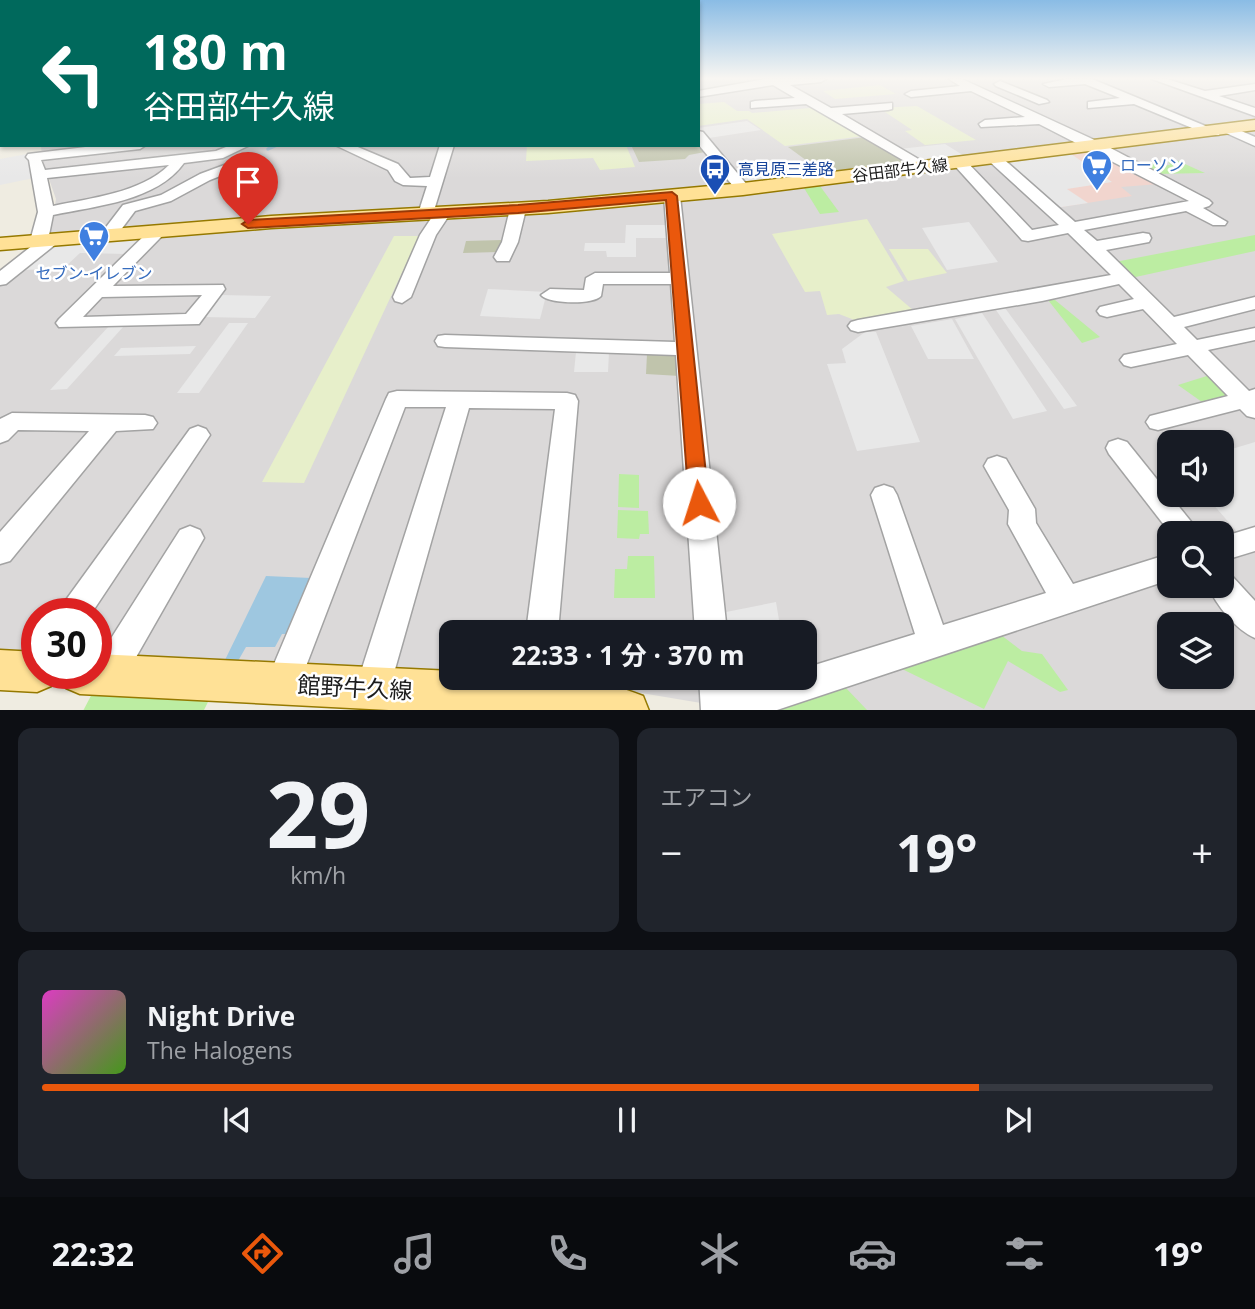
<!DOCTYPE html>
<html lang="ja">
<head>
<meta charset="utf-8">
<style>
  :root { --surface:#171b24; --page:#20242c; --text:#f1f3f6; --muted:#9ea1a6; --line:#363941; --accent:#ea580c }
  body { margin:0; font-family:"Open Sans","Noto Sans JP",sans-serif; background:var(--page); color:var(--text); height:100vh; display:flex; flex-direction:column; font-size:26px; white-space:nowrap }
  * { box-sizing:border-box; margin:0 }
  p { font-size:23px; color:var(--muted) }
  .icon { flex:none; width:38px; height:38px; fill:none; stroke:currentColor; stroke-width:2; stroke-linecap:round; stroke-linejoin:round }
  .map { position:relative; height:710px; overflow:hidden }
  .panel { display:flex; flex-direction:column; gap:18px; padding:18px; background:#0d0f14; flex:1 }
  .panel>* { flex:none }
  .guide { position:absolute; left:0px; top:0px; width:700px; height:147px; box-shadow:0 2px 5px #0004; background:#00695c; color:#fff; overflow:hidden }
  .fabs { position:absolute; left:1157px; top:430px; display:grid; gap:14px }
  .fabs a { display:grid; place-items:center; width:77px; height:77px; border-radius:14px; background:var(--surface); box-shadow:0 2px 5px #0004; font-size:35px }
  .speed { position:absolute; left:21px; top:598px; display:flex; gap:14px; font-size:35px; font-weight:700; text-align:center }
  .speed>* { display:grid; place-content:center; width:91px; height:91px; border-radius:50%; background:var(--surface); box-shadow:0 2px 5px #0004; line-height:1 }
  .speed .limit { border:10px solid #d22; background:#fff; color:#111 }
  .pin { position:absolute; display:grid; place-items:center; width:60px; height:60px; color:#fff; margin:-72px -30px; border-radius:50% 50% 50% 0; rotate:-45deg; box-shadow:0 0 7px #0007 }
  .pin .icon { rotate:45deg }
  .me { position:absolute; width:77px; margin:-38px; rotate:355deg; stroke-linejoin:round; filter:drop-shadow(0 0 5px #0008) }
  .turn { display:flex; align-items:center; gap:24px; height:147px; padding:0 28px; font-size:32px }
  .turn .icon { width:91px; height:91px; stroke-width:2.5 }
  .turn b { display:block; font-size:49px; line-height:60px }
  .big { font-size:52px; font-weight:700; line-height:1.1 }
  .panel .widget { flex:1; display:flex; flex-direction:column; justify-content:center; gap:10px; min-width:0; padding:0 24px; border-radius:14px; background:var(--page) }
  .panel .dial { align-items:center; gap:0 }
  .dial b { font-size:91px; line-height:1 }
  .song { display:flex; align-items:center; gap:21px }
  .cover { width:84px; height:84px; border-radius:10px; background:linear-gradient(135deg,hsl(310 70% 55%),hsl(100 70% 35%)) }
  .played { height:7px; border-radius:4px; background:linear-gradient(90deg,var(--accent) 80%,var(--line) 80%) }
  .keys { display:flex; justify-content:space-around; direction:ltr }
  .heat { display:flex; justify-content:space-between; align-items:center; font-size:38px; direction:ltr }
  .panel .tiles { flex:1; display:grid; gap:18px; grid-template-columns:1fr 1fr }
  .widget:last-child { grid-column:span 2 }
  .trip { position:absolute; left:439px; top:620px; width:378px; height:70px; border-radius:14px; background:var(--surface); box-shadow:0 2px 5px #0004; font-weight:700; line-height:70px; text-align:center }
  .tabs { display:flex; height:112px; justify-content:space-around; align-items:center; background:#090b0e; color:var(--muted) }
  .tabs .icon { width:49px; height:49px }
  .tabs .current { color:var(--accent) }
  .tabs b { font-size:32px; color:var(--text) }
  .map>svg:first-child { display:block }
  .residential { fill:#dbd9d9; fill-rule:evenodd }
  .commercial { fill:#f1d5ce }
  .construction { fill:#c0c4ac }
  .farmland { fill:#e7efca }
  .grass { fill:#bceda2 }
  .parking { fill:#e8e8e8 }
  .water { fill:#9ec7e0 }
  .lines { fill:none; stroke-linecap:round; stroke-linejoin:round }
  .stream { stroke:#9ec7e0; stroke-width:3.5 }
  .minor-casing { stroke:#a3a3a3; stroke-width:3 }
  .major-casing { stroke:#957900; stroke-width:3 }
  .minor { fill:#fff; fill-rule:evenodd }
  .major { fill:#ffe196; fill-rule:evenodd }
  .route { fill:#ea580c; stroke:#983908; stroke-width:2 }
  .labels { text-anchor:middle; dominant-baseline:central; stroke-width:5; stroke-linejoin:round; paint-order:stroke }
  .far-shop-label { font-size:16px; fill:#366cbe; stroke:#fff; text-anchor:start }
  .far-transit-label { font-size:16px; fill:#164399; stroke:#fff; text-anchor:start }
  .far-street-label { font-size:16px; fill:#1c1c1c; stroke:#fff }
  .near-street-label { font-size:23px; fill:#1c1c1c; stroke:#fff }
</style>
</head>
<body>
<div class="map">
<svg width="1255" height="711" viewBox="0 0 1255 711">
  <rect width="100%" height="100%" fill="#efece1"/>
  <path class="residential" d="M698 79H1255V710L710 711 707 704 605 687 96 662V614H37V659L0 657V285L56 244 50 233 56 199 42 159 41 145H698ZM1169 443H1222V495H1169ZM1169 534H1222V586H1169ZM1169 625H1222V677H1169ZM452 632H805V677H452Z"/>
  <polygon class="commercial" points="1095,151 1159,184 1121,187 1132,196 1055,208 1005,163"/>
  <g class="construction">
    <polygon points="866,137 911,163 825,174 788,147"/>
    <polygon points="698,144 705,152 689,155 685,159 639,162 631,145"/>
    <polygon points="502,240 498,252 463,253 466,241"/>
    <polygon points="647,354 676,355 680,376 646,374"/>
  </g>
  <g class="farmland">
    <polygon points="880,85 896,94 835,99 823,91"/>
    <polygon points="724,102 737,111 749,111 752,113 810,108 820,110 864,136 785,146 747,119 698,126 698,104"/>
    <polygon points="917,106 976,140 925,145 905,131 912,130 879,108"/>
    <polygon points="527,145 626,145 635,167 600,170 593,158 526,161"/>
    <polygon points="867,219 904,281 886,287 913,310 857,321 839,314 827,315 820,291 805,292 772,234"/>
    <polygon points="394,236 419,236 304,483 262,482"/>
    <polygon points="889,249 928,249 947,273 908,281"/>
  </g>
  <g class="grass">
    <path d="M1176 160 1205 173 1155 174 1134 162C1147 161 1156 166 1170 165L1168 161Z"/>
    <polygon points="820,186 839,212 820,214 804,188"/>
    <polygon points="1255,235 1255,251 1131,278 1115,262"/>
    <polygon points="1048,300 1055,300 1100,337 1082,343"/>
    <polygon points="1210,375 1228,395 1202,402 1178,385"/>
    <polygon points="619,474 639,475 639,508 618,507"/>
    <polygon points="618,510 648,511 649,534 640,534 639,539 617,538"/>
    <polygon points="628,556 654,556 655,598 614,598 615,569 627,569"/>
    <polygon points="1001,635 1022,651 1042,654 1068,690 1060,692 1008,661 984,709 900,668"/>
    <polygon points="845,687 867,710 765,711"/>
    <polygon points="94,690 210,698 204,710 83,711"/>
  </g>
  <g class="parking">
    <polygon points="747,121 761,130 709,138 698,130 698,128"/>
    <polygon points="945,144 966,157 922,163 899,149"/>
    <polygon points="27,154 34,178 0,185 0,159"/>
    <polygon points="1071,154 1112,182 1067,189 1088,203 1055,208 1005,163"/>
    <polygon points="803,161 824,176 745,183 732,169"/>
    <polygon points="969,222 998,262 947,270 922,228"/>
    <polygon points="626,225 669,225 669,238 636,238 636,257 607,257 606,251 584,251 585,243 625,243"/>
    <polygon points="143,237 127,254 80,253 64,268 24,270 58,244"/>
    <polygon points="488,289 547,292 540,319 480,316"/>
    <polygon points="221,295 271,296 255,318 203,317"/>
    <polygon points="1005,308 1077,406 1064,409 996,310"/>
    <polygon points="982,313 1047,411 1013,419 955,319"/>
    <polygon points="952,319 974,359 928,359 911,326"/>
    <polygon points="229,323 248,323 199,393 177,393"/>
    <polygon points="109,326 124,326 67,389 50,390"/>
    <polygon points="865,332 876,332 920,442 857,451 827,364 846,363 842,349"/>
    <polygon points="196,346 190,354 114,356 121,348"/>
    <polygon points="576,352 609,352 608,372 574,372"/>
    <polygon points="1255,442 1255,527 1238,533 1205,495 1222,495 1222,452"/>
    <polygon points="776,602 781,632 722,632 721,613"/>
  </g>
  <g class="water">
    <polygon points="266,576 311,578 287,634 282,634 275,647 246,647 238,661 224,662"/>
    <polygon points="528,622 527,632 470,632 471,623"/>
  </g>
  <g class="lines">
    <polyline class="stream" points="268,149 277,145"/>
    <g class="minor-casing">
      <g id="minor">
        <polygon points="766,79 826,79 821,82 790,85 831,108 892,103 892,109 888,110 842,114 932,167 930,170 920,170 806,104 751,108 751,102 755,101 795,98 773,85 698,97 698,91"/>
        <polygon points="949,79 962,79 1101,143 1209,200 1212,203 1209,206 1203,208 1227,222 1225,225 1213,225 1186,211 1084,230 1097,241 1143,233 1149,234 1151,238 1149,242 1106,250 1174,317 1255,297 1255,309 1184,327 1197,340 1255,328 1255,340 1208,350 1249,391 1255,389 1255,418 1247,416 1240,409 1158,430 1150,428 1146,422 1150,416 1228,396 1188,355 1131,367 1124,365 1120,360 1124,355 1177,344 1143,309 1107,317 1100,315 1097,311 1100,307 1134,299 1119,284 1042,301 858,332 851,330 848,326 851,322 858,320 1111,275 1068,233 1028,241 1022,240 955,166 955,160 965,160 1032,230 1059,225 990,162 990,156 1000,156 1075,222 1189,201 1039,124 981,127 979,124 985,120 1025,117 971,91 911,97 905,94 911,91 960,86"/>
        <polygon points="1067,79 1092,79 1220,132 1219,135 1209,135 1134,104 1088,108 1088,102 1120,98 1085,84 1049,87 1043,84"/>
        <polygon points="1152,79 1167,79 1205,91 1255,84 1255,90 1219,96 1255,108 1255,116"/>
        <polygon points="1000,81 1047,100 1049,102 1039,104 996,86 994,84"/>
        <rect x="0" y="124" width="2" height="8"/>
        <polygon points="1230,126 1255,137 1255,146 1226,133 1224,130"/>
        <polygon points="698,131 703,132 748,186 750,189 748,192 738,192 698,144"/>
        <path d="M102 145H146L140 149 41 160 45 170 216 151 231 145H250L223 158 184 163C157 201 96 206 53 215L49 235 56 236 58 240 56 244 6 284 0 285V271L33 245 30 241 38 212 29 160 26 157 28 154ZM169 165C141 193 90 198 53 206L47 178Z"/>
        <polygon points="335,145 353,145 398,164 410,178 430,177 440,145 454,145 432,217 426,219 418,214 427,186 403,185 395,181 388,170"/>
        <polygon points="246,157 251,158 251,164 210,180 171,201 135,211 114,239 108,240 100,235 123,205 161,195 200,174"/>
        <path d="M672 191 680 196 727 632H695L676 355 445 347 438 346 435 341 438 336 445 335 675 342 671 284H603L601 296C593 305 549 304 541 295L550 289 584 290 586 278 595 273H670L664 196Z"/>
        <polygon points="518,204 526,209 518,242 509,261 497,261 494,257 502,242 510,209"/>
        <polygon points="442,209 450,214 436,235 411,297 402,303 395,301 393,297 420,235 436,211"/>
        <path d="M158 226 164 228 166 231 164 234 113 286 223 285 225 289 199 324 59 327 56 323 59 319 152 228ZM202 295 186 314 83 317 102 297Z"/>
        <polygon points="397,391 567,393 575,395 578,401 558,632 526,632 555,409 469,408 390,687 385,699 373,704 361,699 356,687 446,407 405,407 295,695 283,700 271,695 266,683 386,399 389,393"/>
        <polygon points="12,413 145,415 153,417 157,423 153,429 116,431 10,561 0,564 0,532 89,431 18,430 8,440 0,443 0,419"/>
        <polygon points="198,426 206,429 210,435 206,441 91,614 59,614 63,604 190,429"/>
        <polygon points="1118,439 1127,442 1201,534 1171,534 1109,454 1106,448 1109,442"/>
        <polygon points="997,456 1006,459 1035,509 1036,523 1073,584 1169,554 1169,580 774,711 701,711 699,677 731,677 733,690 775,677 805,677 805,668 915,634 871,495 875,488 884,485 893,488 897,495 943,625 1046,593 1008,524 1009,510 984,466 988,459"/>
        <polygon points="190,526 200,530 204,538 119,687 107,691 95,687 91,675 96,674 96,662 180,530"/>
        <polygon points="1255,527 1255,551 1222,561 1222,537"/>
        <path d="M1222 572 1232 576 1255 601V638C1236 630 1216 605 1208 586H1222Z"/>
      </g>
    </g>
    <g class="major-casing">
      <g id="major">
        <polygon points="1255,120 1255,130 743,195 548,213 271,228 0,250 0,238 271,216 548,201 743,183"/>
        <polygon points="0,650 37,652 37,674 57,674 51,686 37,692 0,690"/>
        <path d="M96 654 452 671V677C516 677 582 671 643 696L649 711H408L80 694 66 688 60 674H96Z"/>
      </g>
    </g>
    <use href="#minor" class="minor"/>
    <use href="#major" class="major"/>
  </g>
  <linearGradient id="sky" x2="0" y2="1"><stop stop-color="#8abce5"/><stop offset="0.44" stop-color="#f8f6f2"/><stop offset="1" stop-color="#f8f6f2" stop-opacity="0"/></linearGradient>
  <rect width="1255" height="178" fill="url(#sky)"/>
  <polygon class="route" points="672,192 677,196 709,503 707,509 699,511 692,509 689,503 666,200 518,213 248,228 242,224 248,220 518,205"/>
  <defs>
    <g id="supermarket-pin" transform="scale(1.575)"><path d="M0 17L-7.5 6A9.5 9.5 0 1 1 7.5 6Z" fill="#3f7fe0" stroke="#fff"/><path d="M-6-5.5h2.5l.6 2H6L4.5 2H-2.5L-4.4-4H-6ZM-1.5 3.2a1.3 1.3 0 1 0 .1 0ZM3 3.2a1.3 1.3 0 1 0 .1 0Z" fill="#fff"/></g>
    <g id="bus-pin" transform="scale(1.575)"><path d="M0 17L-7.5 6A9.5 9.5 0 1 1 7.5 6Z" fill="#1a4fb4" stroke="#fff"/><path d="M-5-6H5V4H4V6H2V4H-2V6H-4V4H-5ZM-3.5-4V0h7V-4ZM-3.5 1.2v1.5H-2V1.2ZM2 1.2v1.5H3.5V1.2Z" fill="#fff"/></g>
  </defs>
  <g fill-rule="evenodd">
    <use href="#supermarket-pin" x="1097" y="165"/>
    <use href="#bus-pin" x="715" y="169"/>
    <use href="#supermarket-pin" x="94" y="236"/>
  </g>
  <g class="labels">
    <g class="far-shop-label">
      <text x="1120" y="165">ローソン</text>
      <text x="94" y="273" text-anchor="middle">セブン-イレブン</text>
    </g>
    <g class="far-transit-label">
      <text x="738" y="169">高見原三差路</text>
    </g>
    <g class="far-street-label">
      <text transform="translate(900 170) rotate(-7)">谷田部牛久線</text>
    </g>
    <g class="near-street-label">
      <text transform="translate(355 687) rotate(3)">館野牛久線</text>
    </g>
  </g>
</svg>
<div class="fabs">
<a><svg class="icon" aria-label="sound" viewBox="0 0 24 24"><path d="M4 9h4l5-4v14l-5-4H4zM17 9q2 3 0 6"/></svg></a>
<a><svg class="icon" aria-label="search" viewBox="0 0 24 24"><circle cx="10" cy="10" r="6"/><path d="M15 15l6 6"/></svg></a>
<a><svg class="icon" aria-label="layers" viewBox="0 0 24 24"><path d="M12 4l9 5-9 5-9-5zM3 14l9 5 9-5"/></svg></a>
</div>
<div class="speed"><div class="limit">30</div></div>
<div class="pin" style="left:248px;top:224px;background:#d93025"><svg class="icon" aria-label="arrive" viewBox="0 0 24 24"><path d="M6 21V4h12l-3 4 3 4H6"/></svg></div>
<svg class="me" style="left:699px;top:503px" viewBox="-20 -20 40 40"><circle r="19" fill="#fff"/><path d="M0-13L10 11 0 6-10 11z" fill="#ea580c"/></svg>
<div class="trip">22:33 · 1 分 · 370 m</div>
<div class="guide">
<div class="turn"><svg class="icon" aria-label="left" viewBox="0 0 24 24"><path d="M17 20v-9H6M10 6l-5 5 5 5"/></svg><div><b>180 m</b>谷田部牛久線</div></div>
</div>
</div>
<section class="panel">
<div class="tiles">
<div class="widget dial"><b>29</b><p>km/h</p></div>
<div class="widget"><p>エアコン</p>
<div class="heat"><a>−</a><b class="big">19°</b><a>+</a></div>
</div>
<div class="widget">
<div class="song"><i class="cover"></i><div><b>Night Drive</b><p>The Halogens</p></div></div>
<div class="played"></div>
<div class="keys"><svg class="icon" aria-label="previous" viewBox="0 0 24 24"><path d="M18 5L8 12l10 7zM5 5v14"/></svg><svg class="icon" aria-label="pause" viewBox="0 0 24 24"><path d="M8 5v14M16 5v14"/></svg><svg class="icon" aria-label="next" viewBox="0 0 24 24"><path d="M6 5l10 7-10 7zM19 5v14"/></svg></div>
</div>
</div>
</section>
<nav class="tabs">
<b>22:32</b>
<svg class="icon current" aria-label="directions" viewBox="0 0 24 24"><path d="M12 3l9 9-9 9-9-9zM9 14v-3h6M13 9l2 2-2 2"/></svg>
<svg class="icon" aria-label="music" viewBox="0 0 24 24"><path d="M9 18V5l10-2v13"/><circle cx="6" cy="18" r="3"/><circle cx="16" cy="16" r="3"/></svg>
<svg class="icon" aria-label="phone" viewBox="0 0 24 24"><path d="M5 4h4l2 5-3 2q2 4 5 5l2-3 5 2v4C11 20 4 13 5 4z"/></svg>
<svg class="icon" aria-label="climate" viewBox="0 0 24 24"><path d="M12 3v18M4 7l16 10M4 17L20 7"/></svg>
<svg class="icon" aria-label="car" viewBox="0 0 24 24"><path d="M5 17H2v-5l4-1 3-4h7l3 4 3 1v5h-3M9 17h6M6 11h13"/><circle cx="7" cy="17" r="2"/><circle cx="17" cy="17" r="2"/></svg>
<svg class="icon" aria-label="filters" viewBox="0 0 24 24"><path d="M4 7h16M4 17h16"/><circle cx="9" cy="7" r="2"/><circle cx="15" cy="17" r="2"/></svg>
<b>19°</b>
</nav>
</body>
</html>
